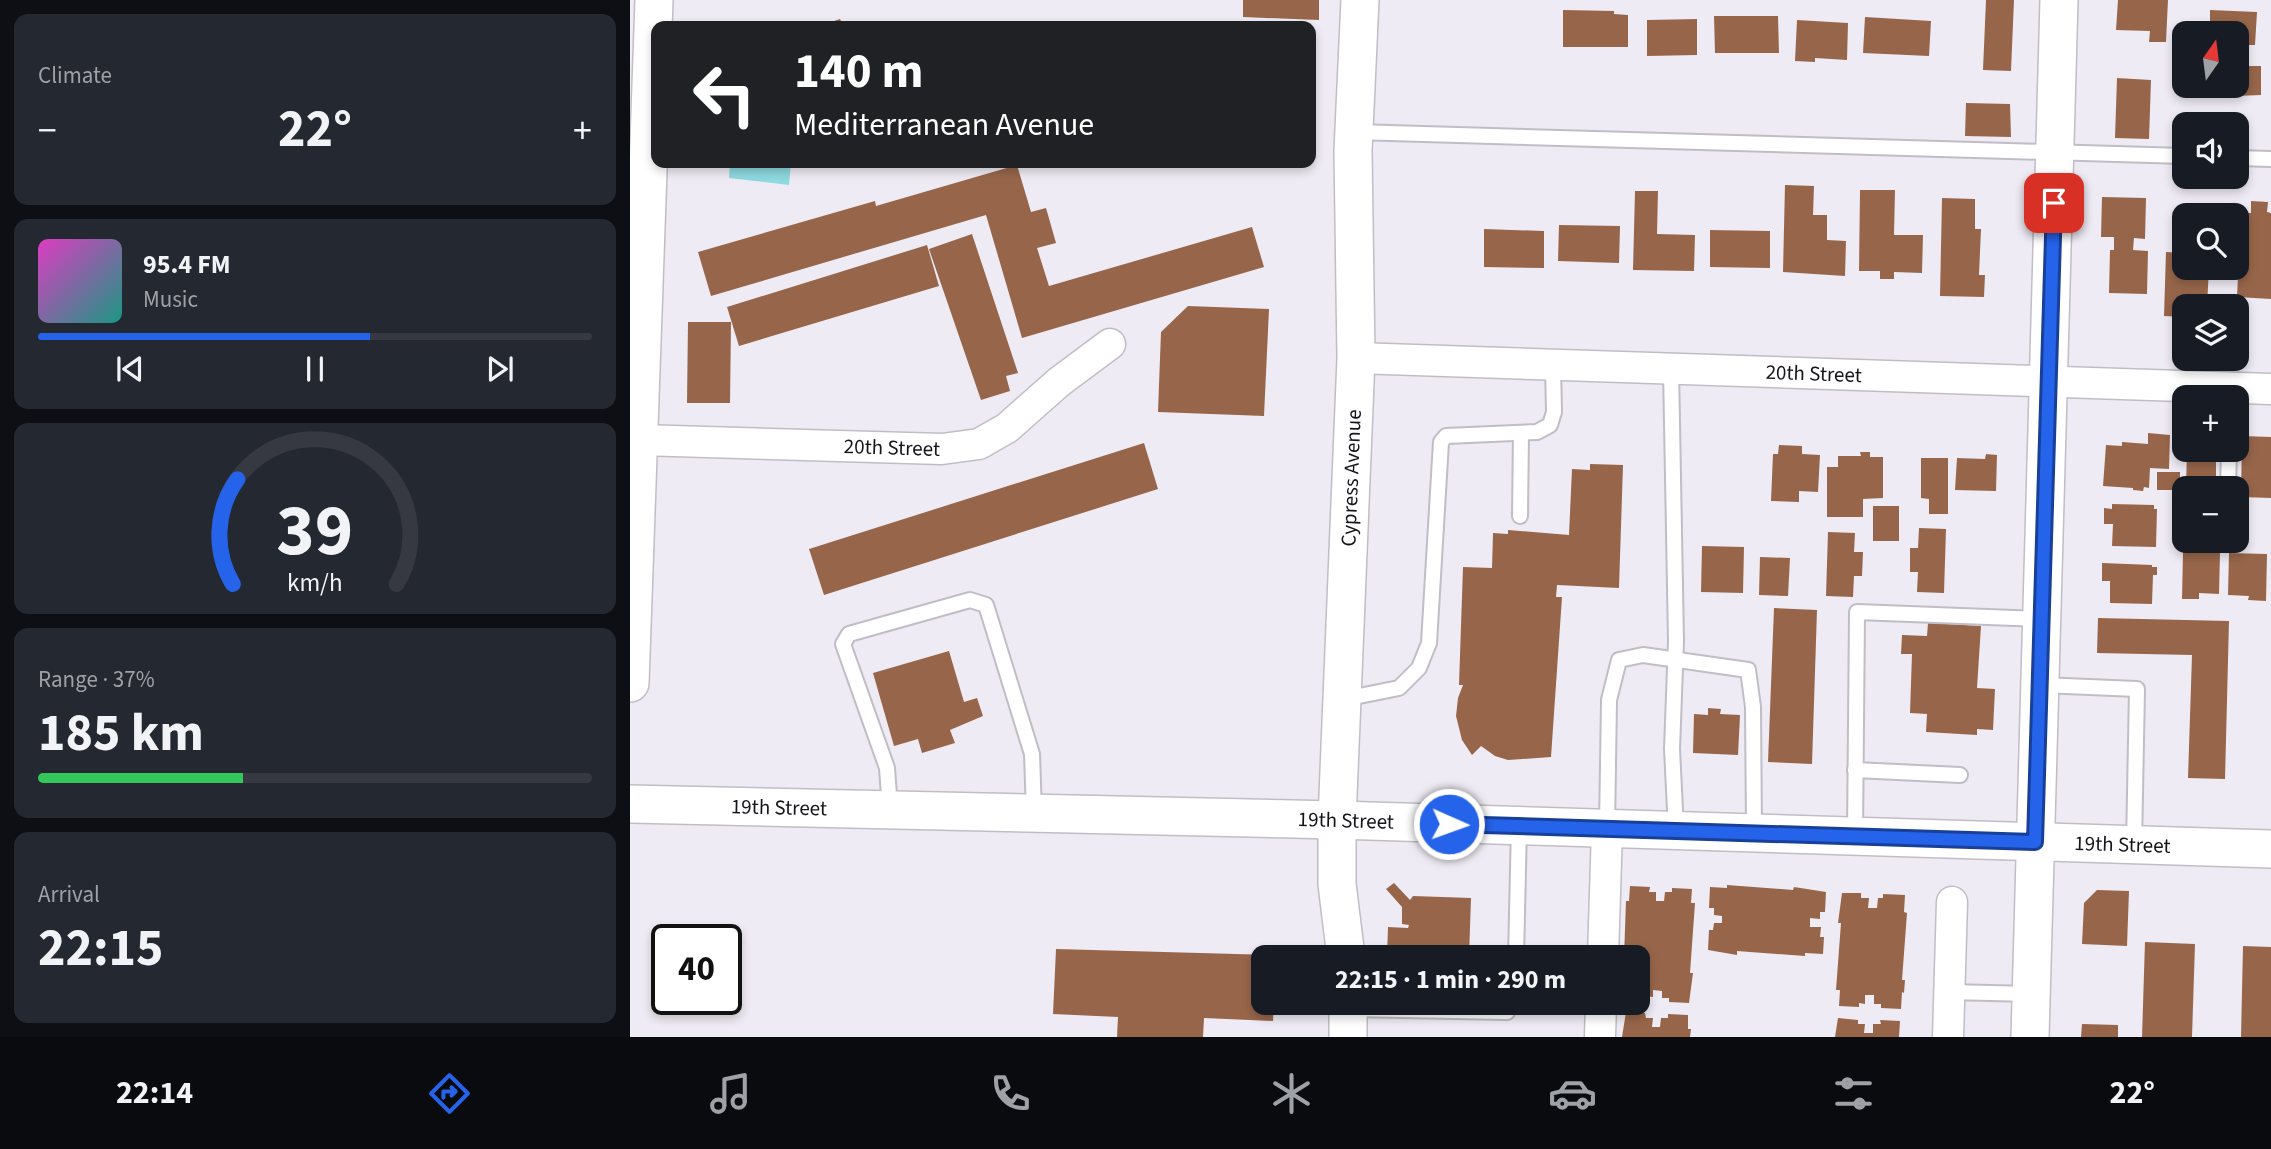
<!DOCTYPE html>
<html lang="en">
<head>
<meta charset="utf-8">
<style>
  :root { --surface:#171b24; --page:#242831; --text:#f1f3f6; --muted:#9ea1a6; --line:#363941; --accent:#2563eb }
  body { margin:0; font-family:"Source Sans 3",sans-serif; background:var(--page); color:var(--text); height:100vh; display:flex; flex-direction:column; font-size:26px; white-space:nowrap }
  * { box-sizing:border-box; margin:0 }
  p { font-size:23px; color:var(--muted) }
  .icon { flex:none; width:38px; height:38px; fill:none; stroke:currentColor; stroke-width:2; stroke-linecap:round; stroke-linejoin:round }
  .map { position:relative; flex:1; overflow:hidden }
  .sheet { display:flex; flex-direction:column; gap:14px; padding:14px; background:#0d0f14; width:630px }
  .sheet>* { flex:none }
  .guide { position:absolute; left:21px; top:21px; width:665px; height:147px; border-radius:14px; box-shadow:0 4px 10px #0003; background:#202124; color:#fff; overflow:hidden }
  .needle { width:46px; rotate:14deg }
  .fabs { position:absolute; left:1542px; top:21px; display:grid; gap:14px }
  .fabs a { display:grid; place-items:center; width:77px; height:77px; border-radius:14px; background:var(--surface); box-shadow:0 4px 10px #0003; font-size:35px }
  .speed { position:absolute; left:21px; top:924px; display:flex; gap:14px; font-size:35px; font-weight:700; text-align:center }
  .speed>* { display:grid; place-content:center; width:91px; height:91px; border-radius:50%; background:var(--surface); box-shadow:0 4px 10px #0003; line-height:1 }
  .speed .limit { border:4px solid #111; border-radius:10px; background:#fff; color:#111 }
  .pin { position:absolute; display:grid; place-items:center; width:60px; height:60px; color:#fff; margin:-30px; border-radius:14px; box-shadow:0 4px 10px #0006 }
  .me { position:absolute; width:77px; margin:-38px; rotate:92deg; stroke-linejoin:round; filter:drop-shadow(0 0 5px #0008) }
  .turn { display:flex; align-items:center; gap:24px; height:147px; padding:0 28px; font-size:32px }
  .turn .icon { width:91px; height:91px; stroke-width:2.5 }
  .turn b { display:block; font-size:49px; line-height:60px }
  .big { font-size:52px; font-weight:700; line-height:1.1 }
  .sheet .card { flex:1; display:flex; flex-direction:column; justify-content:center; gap:10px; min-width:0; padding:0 24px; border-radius:14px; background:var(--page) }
  .sheet .dial { align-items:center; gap:0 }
  .dial svg { height:182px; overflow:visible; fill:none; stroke:var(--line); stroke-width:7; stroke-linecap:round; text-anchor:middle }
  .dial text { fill:var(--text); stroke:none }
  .song { display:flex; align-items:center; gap:21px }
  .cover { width:84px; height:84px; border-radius:10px; background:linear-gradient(135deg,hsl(310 70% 55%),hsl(170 70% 35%)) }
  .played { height:7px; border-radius:4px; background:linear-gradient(90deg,var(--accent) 60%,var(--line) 60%) }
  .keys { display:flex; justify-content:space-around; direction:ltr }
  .heat { display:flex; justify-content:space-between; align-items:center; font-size:38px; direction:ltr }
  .charge { height:10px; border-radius:5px; background:linear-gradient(90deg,#34c759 37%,var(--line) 0) }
  .trip { position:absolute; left:621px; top:945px; width:399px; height:70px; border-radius:14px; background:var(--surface); box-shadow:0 4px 10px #0003; font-weight:700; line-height:70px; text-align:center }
  .menu { display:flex; height:112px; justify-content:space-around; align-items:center; background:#090b0e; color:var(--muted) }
  .menu .icon { width:49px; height:49px }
  .menu .selected { color:var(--accent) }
  .menu b { font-size:32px; color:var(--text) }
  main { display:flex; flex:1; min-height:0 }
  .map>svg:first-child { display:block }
  .water { fill:#8dd9df }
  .building { fill:#97664a }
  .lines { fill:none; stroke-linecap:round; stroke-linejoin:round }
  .service-casing { stroke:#c1bdc6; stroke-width:18 }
  .minor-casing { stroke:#c1bdc6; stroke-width:33 }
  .tertiary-casing { stroke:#c1bdc6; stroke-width:40 }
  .service { stroke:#fff; stroke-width:14 }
  .minor { stroke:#fff; stroke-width:30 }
  .tertiary { stroke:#fff; stroke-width:37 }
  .route-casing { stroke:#184099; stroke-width:18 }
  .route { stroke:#2563eb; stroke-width:12 }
  .labels { text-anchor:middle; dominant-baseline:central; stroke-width:5; stroke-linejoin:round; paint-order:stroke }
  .street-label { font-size:21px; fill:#171519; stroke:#fcf9ff }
</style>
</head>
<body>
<main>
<section class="sheet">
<div class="card"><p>Climate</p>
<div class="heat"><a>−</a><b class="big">22°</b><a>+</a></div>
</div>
<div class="card">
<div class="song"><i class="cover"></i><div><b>95.4 FM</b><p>Music</p></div></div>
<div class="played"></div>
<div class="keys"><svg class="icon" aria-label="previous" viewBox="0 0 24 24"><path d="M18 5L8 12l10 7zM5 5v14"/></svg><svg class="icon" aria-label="pause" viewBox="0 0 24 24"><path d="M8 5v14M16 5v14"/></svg><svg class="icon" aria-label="next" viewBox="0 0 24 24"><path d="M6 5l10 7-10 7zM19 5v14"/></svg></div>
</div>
<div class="card dial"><svg viewBox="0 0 100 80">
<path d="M14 69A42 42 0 1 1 86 69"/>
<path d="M14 69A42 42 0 0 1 16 23" stroke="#2563eb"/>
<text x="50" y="56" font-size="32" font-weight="700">39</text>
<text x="50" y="72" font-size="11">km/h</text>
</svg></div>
<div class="card"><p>Range · 37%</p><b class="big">185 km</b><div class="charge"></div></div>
<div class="card"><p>Arrival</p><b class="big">22:15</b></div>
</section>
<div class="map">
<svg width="1641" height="1037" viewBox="0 0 1641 1037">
  <rect width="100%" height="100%" fill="#efebf4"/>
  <polygon class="water" points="100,163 161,163 159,185 99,178"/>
  <g class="building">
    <polygon points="613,0 689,0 689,20 613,17"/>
    <polygon points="1356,0 1384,0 1381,71 1353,70"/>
    <polygon points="1488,0 1538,0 1536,42 1519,42 1520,31 1486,30"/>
    <polygon points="933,10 984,11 984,14 998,15 998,47 933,47"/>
    <polygon points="1580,10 1627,12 1625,45 1606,45 1606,33 1580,33"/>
    <polygon points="1084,16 1148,16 1149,53 1085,53"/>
    <polygon points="1235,17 1301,21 1299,56 1233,53"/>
    <polygon points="210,19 213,26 189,26"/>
    <polygon points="1067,19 1067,55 1017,56 1017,20"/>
    <polygon points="1167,20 1218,23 1217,60 1185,58 1185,62 1165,61"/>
    <polygon points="1606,66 1631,66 1631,95 1606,96"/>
    <polygon points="1487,78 1521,80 1519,139 1485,138"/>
    <polygon points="1336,103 1380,104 1381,137 1335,136"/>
    <polygon points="387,165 401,212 416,208 426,243 407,248 419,286 622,227 634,267 392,338 356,215 81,296 68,252 245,201 246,206"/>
    <polygon points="1155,185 1184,186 1183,215 1197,215 1197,240 1216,241 1215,276 1153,272"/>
    <polygon points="1230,190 1265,190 1264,235 1293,235 1292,273 1264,272 1264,279 1250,279 1250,271 1229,271"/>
    <polygon points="1005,191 1028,191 1027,234 1065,235 1064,271 1003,270"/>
    <polygon points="1472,197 1516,198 1515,239 1504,238 1503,250 1518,251 1517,294 1479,293 1480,250 1484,250 1484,237 1471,237"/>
    <polygon points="1312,198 1345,199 1345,229 1351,229 1349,275 1355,275 1354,297 1310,296"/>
    <polygon points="1621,201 1638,202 1637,212 1641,213 1641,299 1607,297 1611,213 1621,213"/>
    <polygon points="929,225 990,226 989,263 928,261"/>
    <polygon points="854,229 914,231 914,268 854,267"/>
    <polygon points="1080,230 1140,231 1140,268 1080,267"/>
    <polygon points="342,234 388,373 376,376 380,391 351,400 299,249"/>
    <polygon points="297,245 309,286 109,346 97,307"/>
    <polygon points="1536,252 1554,253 1554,268 1579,268 1577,306 1554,306 1554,317 1534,316"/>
    <polygon points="558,306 639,309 634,416 528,412 531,332"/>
    <polygon points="58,322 101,322 100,403 57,403"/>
    <polygon points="1518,433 1540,435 1539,469 1520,468 1519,488 1514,487 1513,491 1503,490 1503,488 1473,486 1476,445 1492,446 1492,442 1518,444"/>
    <polygon points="1612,436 1641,437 1641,498 1611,497"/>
    <polygon points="514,443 528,489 194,595 179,549"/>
    <polygon points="1149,445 1172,446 1172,454 1190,455 1188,492 1169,491 1169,502 1141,501 1143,454 1148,454"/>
    <polygon points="1557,450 1586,450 1586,488 1556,488"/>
    <polygon points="1230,452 1240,452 1240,457 1253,457 1253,498 1233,499 1233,517 1197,517 1197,467 1208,467 1208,456 1231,456"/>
    <polygon points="1356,454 1367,455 1366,491 1325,490 1327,458 1355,459"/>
    <polygon points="1291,458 1318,458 1318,514 1299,514 1299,499 1291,498"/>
    <polygon points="960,464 993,465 989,588 927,585 926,597 932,597 921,757 878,760 865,756 851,746 842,755 832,740 826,716 828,698 833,685 829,685 833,567 862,568 863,533 878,534 878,530 939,535 942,469 960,470"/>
    <rect x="1527" y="472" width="23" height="18"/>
    <polygon points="1482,504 1524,505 1524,509 1527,509 1526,547 1482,546 1483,524 1474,524 1474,508 1482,509"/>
    <rect x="1243" y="506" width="26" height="35"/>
    <polygon points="1289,528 1316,529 1314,593 1287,592 1288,572 1280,572 1280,548 1288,548"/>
    <polygon points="1198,532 1225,533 1224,552 1233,552 1232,576 1224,576 1223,597 1196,596"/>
    <polygon points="1072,546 1114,547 1113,593 1071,592"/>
    <polygon points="1553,551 1590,552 1589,594 1569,593 1569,599 1552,599"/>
    <polygon points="1599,553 1637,554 1636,601 1618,600 1619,596 1598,595"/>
    <polygon points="1130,557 1160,558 1158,596 1129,595"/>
    <polygon points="1472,563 1522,565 1522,567 1527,567 1527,575 1523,575 1522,604 1480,603 1480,581 1472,581"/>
    <polygon points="1144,608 1187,610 1182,764 1138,762"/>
    <polygon points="1468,618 1599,621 1595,779 1558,778 1562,655 1467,653"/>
    <polygon points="1298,623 1351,626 1347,688 1365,689 1363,730 1347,729 1347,735 1296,732 1297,714 1280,713 1282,654 1271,654 1272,635 1297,636"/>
    <polygon points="319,651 334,702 347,698 353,716 320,730 325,743 292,753 288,739 264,746 243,673"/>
    <polygon points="1078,708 1091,709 1090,714 1110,715 1108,755 1063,753 1064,714 1078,715"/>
    <polygon points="764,883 780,900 783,896 841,898 839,957 757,957 758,927 778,928 779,925 772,924 772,907 756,889"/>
    <polygon points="1097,885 1163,890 1164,887 1196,892 1195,912 1190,912 1190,919 1180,918 1180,927 1191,927 1190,937 1194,937 1193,954 1175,953 1175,956 1107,951 1107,955 1078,950 1079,930 1083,930 1084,923 1092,923 1092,916 1084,915 1084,908 1079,908 1080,887 1097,888"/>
    <polygon points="1000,886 1020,887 1019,892 1026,892 1026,901 1034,901 1035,892 1042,892 1042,888 1062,889 1061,903 1065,903 1060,973 1063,973 1059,1003 1039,1002 1039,998 1032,998 1032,991 1023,990 1023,997 1016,996 1016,1001 1008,1000 1008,957 994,957 996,901 999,901"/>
    <polygon points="1467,890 1499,891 1497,946 1452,944 1454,903"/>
    <polygon points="1212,893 1231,893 1231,898 1239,898 1238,908 1247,908 1248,898 1253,898 1253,894 1275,895 1274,912 1277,913 1272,980 1275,980 1274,993 1272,992 1271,1009 1251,1008 1251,1004 1244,1004 1244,995 1235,995 1235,1004 1229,1003 1229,1007 1209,1006 1210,990 1206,990 1211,923 1208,923"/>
    <polygon points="1515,942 1565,944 1562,1037 1512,1037"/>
    <polygon points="1613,946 1641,947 1641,1037 1611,1037"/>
    <polygon points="426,949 646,955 646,957 634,957 634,1003 644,1003 643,1021 574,1018 573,1037 487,1037 488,1017 423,1014"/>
    <polygon points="996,1012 1015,1013 1016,1018 1023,1018 1022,1027 1030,1027 1031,1018 1038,1018 1038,1014 1058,1015 1058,1029 1061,1029 1060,1037 992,1037"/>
    <polygon points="1208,1018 1228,1020 1228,1024 1235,1024 1234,1033 1243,1033 1243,1024 1251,1024 1250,1020 1270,1021 1269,1037 1205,1037"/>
    <polygon points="1452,1024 1488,1025 1488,1037 1451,1037"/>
  </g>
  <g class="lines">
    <g class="service-casing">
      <g id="service">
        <polyline points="725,132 1554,156"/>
        <polyline points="1606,158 1641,159"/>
        <polyline points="1041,368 1046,641 1042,749 1046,830"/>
        <polyline points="1598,488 1599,450"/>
        <polyline points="890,516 891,433"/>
        <polyline points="1411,685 1507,689 1504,845"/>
        <polyline points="714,699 769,688 789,668 799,643 811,442 816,436 907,432 920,425 924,412 923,365"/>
        <polyline points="1225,770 1330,775"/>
        <polyline points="260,809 257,768 213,644 219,634 340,600 356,605 402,754 404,812"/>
        <polyline points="977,829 979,700 989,660 1013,655 1118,670 1123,707 1124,832"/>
        <polyline points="1225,835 1227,612 1411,619"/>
        <polyline points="886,957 889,826"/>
        <polyline points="1319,992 1401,994"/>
        <polyline points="720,1009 877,1012 883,1003"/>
      </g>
    </g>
    <g class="minor-casing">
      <g id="minor">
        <path id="s1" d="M726 358 1641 389"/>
        <path id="s2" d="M10 440 312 449 349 444 377 428 429 382 480 344"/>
        <polyline points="973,957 977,829"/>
        <polyline points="970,1037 971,1003"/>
        <polyline points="1318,1037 1322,902"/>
      </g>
    </g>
    <g class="tertiary-casing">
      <g id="tertiary">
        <polyline points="0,683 24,0"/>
        <path id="s3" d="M0 804 707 820 1641 849"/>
        <path id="s4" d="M716 957 707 884V820L726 358 723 151 730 0"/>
        <polyline points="718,1037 718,1003"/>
        <polyline points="1400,1037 1429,0"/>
      </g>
    </g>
    <use href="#service" class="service"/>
    <use href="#minor" class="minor"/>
    <use href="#tertiary" class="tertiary"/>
  </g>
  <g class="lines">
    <g class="route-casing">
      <polyline id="route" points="819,824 1405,842 1424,203"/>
    </g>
    <use href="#route" class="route"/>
  </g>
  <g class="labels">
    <g class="street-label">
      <text stroke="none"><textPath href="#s1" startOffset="458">20th Street</textPath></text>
      <text stroke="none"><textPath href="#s2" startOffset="252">20th Street</textPath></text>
      <text stroke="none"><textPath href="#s4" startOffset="480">Cypress Avenue</textPath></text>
      <text stroke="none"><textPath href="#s3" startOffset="149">19th Street</textPath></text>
      <text stroke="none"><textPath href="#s3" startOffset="716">19th Street</textPath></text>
      <text stroke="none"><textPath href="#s3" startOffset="1493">19th Street</textPath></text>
    </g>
  </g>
</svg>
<div class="fabs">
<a><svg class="needle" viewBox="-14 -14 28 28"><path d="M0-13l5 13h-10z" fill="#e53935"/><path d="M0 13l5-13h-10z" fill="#9ea1a6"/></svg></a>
<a><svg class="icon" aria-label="sound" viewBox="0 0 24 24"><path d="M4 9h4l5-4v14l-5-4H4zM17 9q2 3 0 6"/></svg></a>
<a><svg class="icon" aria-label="search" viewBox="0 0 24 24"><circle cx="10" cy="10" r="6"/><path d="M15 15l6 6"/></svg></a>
<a><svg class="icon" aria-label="layers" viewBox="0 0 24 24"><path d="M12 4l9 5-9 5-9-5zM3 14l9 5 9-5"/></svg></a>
<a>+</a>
<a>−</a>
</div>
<div class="speed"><div class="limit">40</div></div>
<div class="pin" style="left:1424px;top:203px;background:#d93025"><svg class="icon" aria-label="arrive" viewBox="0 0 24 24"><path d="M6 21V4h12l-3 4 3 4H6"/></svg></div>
<svg class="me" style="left:819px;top:824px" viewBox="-20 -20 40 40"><circle r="17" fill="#2563eb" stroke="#fff" stroke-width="3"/><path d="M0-11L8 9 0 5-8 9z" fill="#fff"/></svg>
<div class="trip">22:15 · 1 min · 290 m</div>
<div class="guide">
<div class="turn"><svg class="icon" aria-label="left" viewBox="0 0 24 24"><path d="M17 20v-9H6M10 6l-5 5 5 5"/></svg><div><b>140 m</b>Mediterranean Avenue</div></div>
</div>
</div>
</main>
<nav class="menu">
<b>22:14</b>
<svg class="icon selected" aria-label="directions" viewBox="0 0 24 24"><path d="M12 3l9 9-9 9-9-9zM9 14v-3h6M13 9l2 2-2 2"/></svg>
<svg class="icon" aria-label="music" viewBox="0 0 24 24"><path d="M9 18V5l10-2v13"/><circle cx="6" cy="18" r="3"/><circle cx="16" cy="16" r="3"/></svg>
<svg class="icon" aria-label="phone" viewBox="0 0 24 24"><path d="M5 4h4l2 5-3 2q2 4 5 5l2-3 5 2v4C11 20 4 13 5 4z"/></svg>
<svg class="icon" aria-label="climate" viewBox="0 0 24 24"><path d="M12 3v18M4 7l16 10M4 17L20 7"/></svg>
<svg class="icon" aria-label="car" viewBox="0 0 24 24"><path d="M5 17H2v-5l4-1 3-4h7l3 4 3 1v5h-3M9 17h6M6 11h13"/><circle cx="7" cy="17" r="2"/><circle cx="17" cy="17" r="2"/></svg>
<svg class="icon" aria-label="filters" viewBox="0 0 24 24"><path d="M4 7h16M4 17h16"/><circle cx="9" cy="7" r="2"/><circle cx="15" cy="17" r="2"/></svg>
<b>22°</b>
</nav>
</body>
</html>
